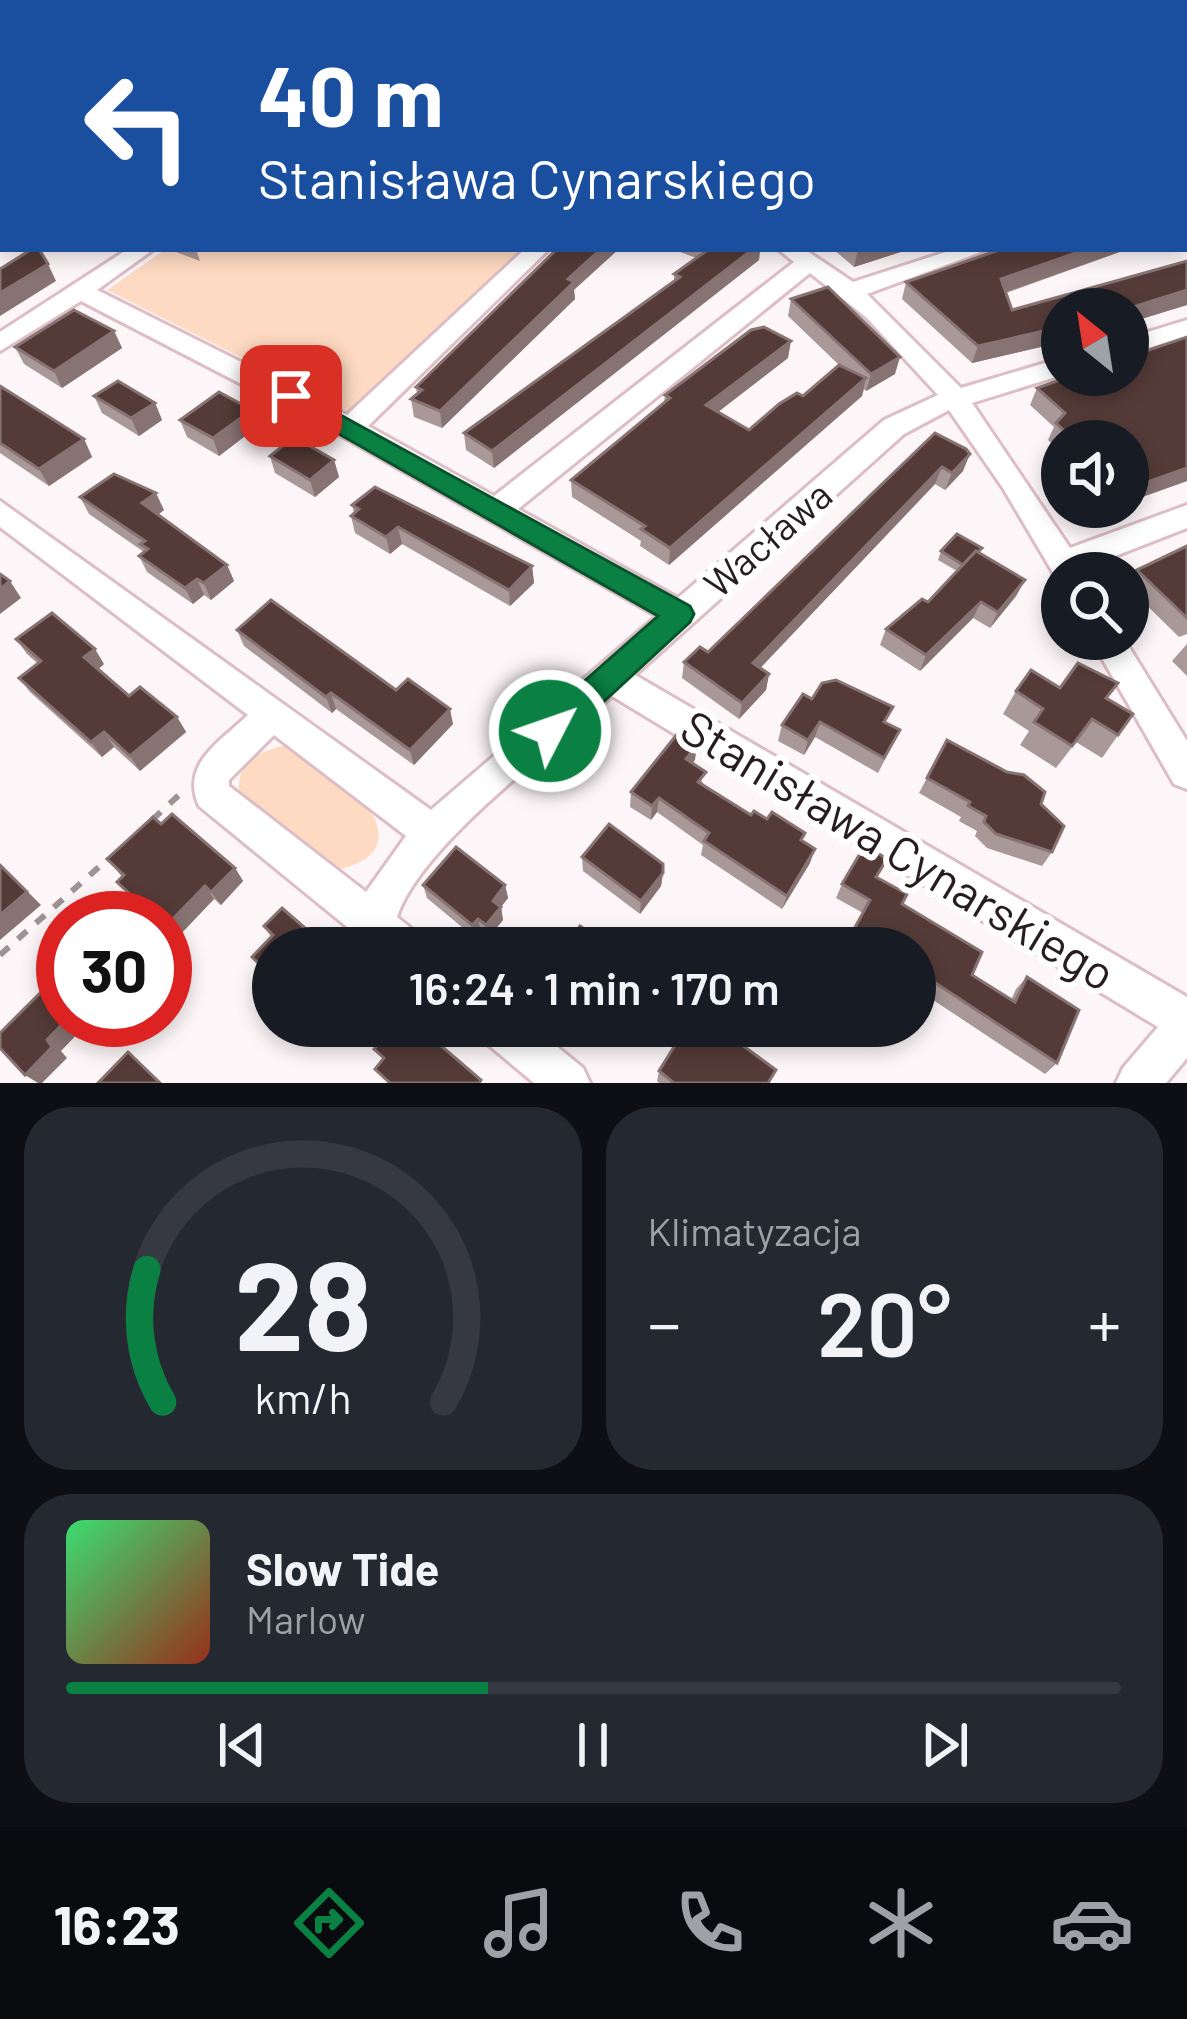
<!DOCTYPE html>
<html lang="pl">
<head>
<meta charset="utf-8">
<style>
  :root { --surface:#171b24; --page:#242831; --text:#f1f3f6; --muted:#9ea1a6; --line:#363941; --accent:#0b8043 }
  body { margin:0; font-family:Barlow,sans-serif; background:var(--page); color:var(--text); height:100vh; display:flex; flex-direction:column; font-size:45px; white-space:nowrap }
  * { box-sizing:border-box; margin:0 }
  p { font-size:39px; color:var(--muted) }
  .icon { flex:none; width:66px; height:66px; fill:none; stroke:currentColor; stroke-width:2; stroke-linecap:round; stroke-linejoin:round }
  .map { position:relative; height:1083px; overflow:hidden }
  .panel { display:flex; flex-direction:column; gap:24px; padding:24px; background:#0d0f14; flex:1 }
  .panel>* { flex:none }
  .top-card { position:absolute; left:0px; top:0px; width:1188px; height:252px; box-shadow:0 6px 18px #0003; background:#1a4fa0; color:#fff; overflow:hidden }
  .needle { width:78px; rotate:330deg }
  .fabs { position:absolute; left:1041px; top:288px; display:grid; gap:24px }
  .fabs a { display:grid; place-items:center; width:108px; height:108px; border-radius:50%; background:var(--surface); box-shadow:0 6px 18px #0003; font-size:60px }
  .speed { position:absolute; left:36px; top:891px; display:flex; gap:24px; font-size:60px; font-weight:700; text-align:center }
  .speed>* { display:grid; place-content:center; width:156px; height:156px; border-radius:50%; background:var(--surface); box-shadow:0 6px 18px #0003; line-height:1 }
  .speed .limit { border:18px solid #d22; background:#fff; color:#111 }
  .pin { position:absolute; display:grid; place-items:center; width:102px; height:102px; color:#fff; margin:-51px; border-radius:24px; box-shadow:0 6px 18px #0006 }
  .me { position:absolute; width:132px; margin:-66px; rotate:49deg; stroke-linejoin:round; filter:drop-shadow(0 0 9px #0008) }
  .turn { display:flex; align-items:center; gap:42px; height:252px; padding:0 60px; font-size:54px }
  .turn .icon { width:156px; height:156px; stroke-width:2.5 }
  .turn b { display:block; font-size:84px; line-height:102px }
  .big { font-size:90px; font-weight:600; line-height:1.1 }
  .panel .card { flex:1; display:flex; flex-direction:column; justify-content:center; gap:18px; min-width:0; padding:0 42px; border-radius:48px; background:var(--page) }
  .panel .dial { align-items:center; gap:0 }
  .dial svg { height:312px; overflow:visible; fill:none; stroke:var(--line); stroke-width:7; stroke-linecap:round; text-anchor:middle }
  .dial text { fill:var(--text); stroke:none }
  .song { display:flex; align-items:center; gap:36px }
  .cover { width:144px; height:144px; border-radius:18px; background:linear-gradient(135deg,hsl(140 70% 55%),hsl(10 70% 35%)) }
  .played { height:12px; border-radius:6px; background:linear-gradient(90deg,var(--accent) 40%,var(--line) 40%) }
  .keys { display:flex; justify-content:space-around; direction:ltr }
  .heat { display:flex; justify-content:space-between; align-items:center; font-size:66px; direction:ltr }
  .panel .tiles { flex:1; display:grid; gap:24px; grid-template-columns:1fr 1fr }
  .card:last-child { grid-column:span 2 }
  .trip { position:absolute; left:252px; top:927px; width:684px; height:120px; border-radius:60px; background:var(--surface); box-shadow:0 6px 18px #0003; font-weight:600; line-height:120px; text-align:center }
  .dock { display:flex; height:192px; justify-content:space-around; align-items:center; background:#090b0e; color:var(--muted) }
  .dock .icon { width:84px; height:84px }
  .dock .selected { color:var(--accent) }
  .dock b { font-size:54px; color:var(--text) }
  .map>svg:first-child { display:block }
  .green { fill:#fedac2 }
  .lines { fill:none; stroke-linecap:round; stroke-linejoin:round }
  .minor-casing { stroke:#ddbdc6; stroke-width:6 }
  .path-far1 { stroke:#9c9395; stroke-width:3; stroke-dasharray:6 6; stroke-linecap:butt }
  .path { stroke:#9c9395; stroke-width:6; stroke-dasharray:12 12; stroke-linecap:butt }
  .minor { fill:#fff; fill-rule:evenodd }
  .wall { fill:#a89898 }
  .shaded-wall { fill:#877371 }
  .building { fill:#543b37; stroke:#877371; stroke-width:3 }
  .route { fill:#0b8043; stroke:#07532c; stroke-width:3 }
  .labels { text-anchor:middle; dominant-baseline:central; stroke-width:12; stroke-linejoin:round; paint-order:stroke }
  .street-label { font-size:39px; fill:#271c1f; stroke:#fff }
  .near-street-label { font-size:48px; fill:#271c1f; stroke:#fff }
</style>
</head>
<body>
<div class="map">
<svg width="1187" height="1083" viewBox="0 0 1187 1083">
  <rect width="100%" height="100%" fill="#fdf6f8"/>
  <g class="green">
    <polygon points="166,249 525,249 353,414 107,290"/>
    <path d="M283 746C331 757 441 851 332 871L240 800C234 766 252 753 283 746Z"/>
  </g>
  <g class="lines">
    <g class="minor-casing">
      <g id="minor">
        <polygon points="610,0 651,0 653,3 612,3"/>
        <polygon points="1185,203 1187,203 1187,217 1185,216"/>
        <path d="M128 249H154L97 290 347 415 525 249H549L368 426 494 496 794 262 778 249H804L853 282 955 249H989L867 294 961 388 1062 358V375L972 403 1070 548 1187 505V528L1082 569 1084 573H1062V583L1058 581 1003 488 949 410 904 434 635 675 1187 997V1058L1166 1083H1116L1123 1068 1158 1027 612 696C554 748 420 846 397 917L418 934 424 948H373L199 806C180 764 220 742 248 715L0 527V501L431 810 657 616 340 435 81 301 0 351V332ZM810 273 867 318 938 395 884 420 678 598 518 509ZM274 735 406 836 366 892 229 786V780Z"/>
        <polygon points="1187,320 1187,336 1128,354 1128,338"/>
        <polygon points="1091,639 1124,639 1187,741 1187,789 1174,784"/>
        <polygon points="478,1026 532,1026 583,1068 590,1083 534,1083 484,1041"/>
      </g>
    </g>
    <g class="path-far1">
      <polyline points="1120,0 1142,3"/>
      <polyline points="693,3 697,0"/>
      <polyline points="1185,114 1187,127"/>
    </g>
    <g class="path">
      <polyline points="152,820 179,795"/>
      <polyline points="0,955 108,859"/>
    </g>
    <use href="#minor" class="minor"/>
  </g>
  <g class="wall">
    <polygon points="168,249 196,249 200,261"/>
    <polygon points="672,249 760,249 759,260 494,468 466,450 464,433 674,282 674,274 696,258"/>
    <polygon points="833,249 910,249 854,267"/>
    <polygon points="1002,249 1128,249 1006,293 1012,310 1187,261 1187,305 1128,323 1062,309 1062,342 972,363 902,299 906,282"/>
    <polygon points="574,290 575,299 442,428 414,417 411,399 417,394 416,387"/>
    <polygon points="791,299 895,374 866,391 864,389 862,396 669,565 640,546 641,541 572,497 571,480 664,403 665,395 788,358 718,412 749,430 803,396 839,365 788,316"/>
    <polygon points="114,331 122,348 62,388 24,364 15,347"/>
    <polygon points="1187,337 1187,481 1128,502 1128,441 1062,441 1062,453 1048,440 1054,427 1030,405 1037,388"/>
    <polygon points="0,386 84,439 92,457 49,486 0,453"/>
    <polygon points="94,396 155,403 162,420 139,436 102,413"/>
    <polygon points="180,420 257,427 219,456 187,437"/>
    <polygon points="935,433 963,471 945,490 935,484 760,668 769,674 766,690 739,719 682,678 684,662 708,652"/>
    <polygon points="270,456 334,460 339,477 315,497 275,473"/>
    <polygon points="1062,471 1062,493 1055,486"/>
    <polygon points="80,497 164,510 158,515 227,565 234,581 211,600 204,595 193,604 147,572 139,556 144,552 89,514"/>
    <polygon points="352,505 532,566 534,583 510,606 402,544 390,554 355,533 351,516 354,513"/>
    <polygon points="1075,507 1115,507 1086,518"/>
    <polygon points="1187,546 1187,634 1179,637 1128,587 1128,584 1137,570"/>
    <polygon points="941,551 980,554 1025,580 1016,596 990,628 973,618 920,671 880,645 886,629 928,602 957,571 938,560"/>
    <polygon points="237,630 396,690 453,724 414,765 336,709 332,713 244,646"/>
    <polygon points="16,639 104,664 98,669 129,696 177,717 186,732 140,771 114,747 102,757 30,692 19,678 38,664 27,654"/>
    <polygon points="1187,644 1187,676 1172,661"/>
    <polygon points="1060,688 1107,699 1133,714 1102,758 1076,742 1056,768 1020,745 1029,731 1003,714 1016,691"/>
    <polygon points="812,699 886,723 900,730 878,773 815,737 804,755 778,741 782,725"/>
    <polygon points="947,740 1041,804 1052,852 1042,866 987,848 975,836 977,831 959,821 961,817 919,793"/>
    <polygon points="695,760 692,763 704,785 751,815 802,841 810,863 782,909 701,855 703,845 657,812 651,820 630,807 631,792"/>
    <polygon points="161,824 235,868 243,881 221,905 214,899 175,940 165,930 165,918 152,918 129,895 117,882 122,877 107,859"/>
    <polygon points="582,857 663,873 661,886 640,914 583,871"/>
    <polygon points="877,877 972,975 1011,1000 1016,989 1027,977 1057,1063 1045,1074 924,994 915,1004 915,948 853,948 847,944 863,913 836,898 842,884"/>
    <polygon points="423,885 505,885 508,898 501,907 503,920 488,938 481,931 475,938 427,898"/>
    <polygon points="264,926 328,948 273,948 273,982 252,957 271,937"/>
    <polygon points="587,1026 629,1026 614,1047"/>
    <polygon points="671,1026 727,1026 728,1034 769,1083 659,1083 657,1081 659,1071 683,1035"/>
  </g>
  <g class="shaded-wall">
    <polygon points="0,141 3,141 3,160 0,161"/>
    <polygon points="3,184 3,208 0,210 0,186"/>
    <polygon points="601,249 619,249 574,290 575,299 442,428 440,411 568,279"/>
    <polygon points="753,249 760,249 759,260 494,468 492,451"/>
    <polygon points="861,249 910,249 854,267 858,250"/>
    <polygon points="1087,249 1128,249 995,296 1001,279"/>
    <polygon points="48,264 56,281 0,316 0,293"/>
    <polygon points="1187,290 1187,305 1128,323 1128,309"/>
    <polygon points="1062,327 1062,342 972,363 978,346"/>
    <polygon points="114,331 122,348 62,388 54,371"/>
    <polygon points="791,341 788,358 705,422 706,405"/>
    <polygon points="900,357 895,374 866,391 871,374"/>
    <polygon points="866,378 862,396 669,565 670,548"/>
    <polygon points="155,403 162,420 139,436 131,418"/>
    <polygon points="252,410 257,427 219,456 213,438"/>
    <polygon points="84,439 92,457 49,486 39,469"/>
    <polygon points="970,454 963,471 945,490 952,473"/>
    <polygon points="334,460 339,477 315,497 310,480"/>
    <polygon points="942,467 935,484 750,679 753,663"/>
    <polygon points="1187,468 1187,481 1128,502 1128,489"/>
    <polygon points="156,493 164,510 150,520 142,503"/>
    <polygon points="1091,507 1115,507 1086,518"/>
    <polygon points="398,527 402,544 390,554 386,537"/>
    <polygon points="227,565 234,581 211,600 204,583"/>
    <polygon points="532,566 534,583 510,606 509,590"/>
    <polygon points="197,579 204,595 193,604 185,588"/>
    <polygon points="1025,580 1016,596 990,628 998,612"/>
    <polygon points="10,581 21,598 0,614 0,589"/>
    <polygon points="981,602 973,618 920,671 926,655"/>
    <polygon points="95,649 104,664 94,673 84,657"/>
    <polygon points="769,674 766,690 739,719 742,703"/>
    <polygon points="331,693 336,709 332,713 326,697"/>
    <polygon points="450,709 453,724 414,765 410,750"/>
    <polygon points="177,717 186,732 140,771 130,756"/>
    <polygon points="820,722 815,737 804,755 808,740"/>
    <polygon points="104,732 114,747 102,757 91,742"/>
    <polygon points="697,745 695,760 684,774 686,759"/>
    <polygon points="659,798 657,812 651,820 652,806"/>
    <polygon points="815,849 810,863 782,909 787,896"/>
    <polygon points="0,864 41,905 0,940"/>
    <polygon points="235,868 243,881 221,905 211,892"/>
    <polygon points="663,873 661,886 640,914 641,901"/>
    <polygon points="505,885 508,898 501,907 503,920 488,938 486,925 493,901"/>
    <polygon points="205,886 214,899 175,940 165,927"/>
    <polygon points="478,919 481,931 475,938 472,925"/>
    <polygon points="66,1020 81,1020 86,1025 61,1051 67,1058 42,1083 38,1083 25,1075 47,1040"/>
    <polygon points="280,1026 294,1026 287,1035"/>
    <polygon points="622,1026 629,1026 614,1047 615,1037"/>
  </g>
  <g class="building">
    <polygon points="0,0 481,0 493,3 3,3 3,17 0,16"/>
    <polygon points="506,0 617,0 629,3 502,3"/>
    <polygon points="732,0 771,0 767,3"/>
    <polygon points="977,0 1045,0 1047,3 977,3"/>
    <rect x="0" y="94" width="3" height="47"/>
    <polygon points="3,160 3,184 0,186 0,162"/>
    <polygon points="32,249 39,249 48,264 0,293 0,269"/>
    <polygon points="557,249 601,249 568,279 574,282 440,411 411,399 422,390 416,387"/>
    <polygon points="709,249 753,249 492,451 464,433 680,277 674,274"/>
    <polygon points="1002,249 1087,249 1001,279 1012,310 1187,261 1187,290 1127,309 1062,309 1062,327 978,346 906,282"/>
    <polygon points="828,287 900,357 871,374 791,299"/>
    <polygon points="74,310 114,331 54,371 15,347"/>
    <polygon points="764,327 791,341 706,405 749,430 779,404 797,393 803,396 839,365 866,378 670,548 641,529 645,526 571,480 670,398 665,395 751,330"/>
    <polygon points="1187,337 1187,468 1128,489 1128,441 1075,441 1056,423 1065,413 1037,388 1074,375 1128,375 1128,357"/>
    <polygon points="118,381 155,403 131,418 94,396"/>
    <polygon points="0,386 84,439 39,469 0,443"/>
    <polygon points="219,392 252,410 213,438 180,420"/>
    <polygon points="935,433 966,449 970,454 952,473 942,467 753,663 769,674 742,703 684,662 700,647 708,652"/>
    <polygon points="294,437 334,460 310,480 270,456"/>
    <polygon points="114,474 156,493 142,503 227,565 204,583 197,579 185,588 139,556 148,549 140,544 145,541 80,497"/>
    <polygon points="375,487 532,566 509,590 398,527 386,537 351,516 359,509 352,505"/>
    <polygon points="957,534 982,548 978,552 976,551 963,565 941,551"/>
    <polygon points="1187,546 1187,618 1137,570"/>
    <polygon points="976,551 1025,580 998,612 981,602 926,655 886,629 922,599 928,602"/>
    <polygon points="0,574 10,581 0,589"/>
    <polygon points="271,600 396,690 408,679 450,709 410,750 331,693 326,697 237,630"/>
    <polygon points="52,613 95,649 84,657 129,696 140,687 177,717 130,756 104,732 91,742 19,678 41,661 16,639"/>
    <polygon points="1078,663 1118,683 1106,698 1133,714 1118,735 1092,719 1072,746 1034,722 1043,709 1016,691 1031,670 1060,688"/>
    <polygon points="836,680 893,707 884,722 900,730 884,758 820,722 808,740 782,725 803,694 812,699 822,683"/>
    <polygon points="678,733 697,745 686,759 706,772 698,782 751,815 754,811 767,819 772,812 805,833 801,840 815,849 787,896 704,841 709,833 659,798 652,806 631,792"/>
    <polygon points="947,740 1007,772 1024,775 1045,792 1041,804 1064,826 1052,852 996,834 984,822 986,816 968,806 970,802 927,778"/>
    <polygon points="172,814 235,868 211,892 205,886 165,927 165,918 155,918 117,882 124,875 107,859 153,817 161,824"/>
    <polygon points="609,824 663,864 663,873 641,901 582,857"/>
    <polygon points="865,845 887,859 876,877 907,894 902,904 982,952 972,975 1015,1002 1027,977 1079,1010 1057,1063 931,980 925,994 915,988 915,948 857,948 863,938 853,931 870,900 842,884"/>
    <polygon points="456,847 505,885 493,901 501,907 486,925 478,919 472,925 423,885"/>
    <polygon points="0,865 27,892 0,915"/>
    <polygon points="282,908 328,948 273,948 273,978 252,957 273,935 264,926"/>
    <polygon points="580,926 611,948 564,948"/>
    <polygon points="273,983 273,1018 256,1002"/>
    <polygon points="46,987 63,1004 63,1020 66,1020 47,1040 52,1047 25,1075 0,1048 0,1033"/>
    <polygon points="393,1026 418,1026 481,1080 479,1083 390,1083 375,1069 384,1058 374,1049"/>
    <polygon points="601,1026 622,1026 615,1037"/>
    <polygon points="687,1026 727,1026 731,1028 727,1034 776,1070 768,1083 674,1083 659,1071"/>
    <polygon points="128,1052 160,1083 98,1083"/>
  </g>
  <polygon class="route" points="291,388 690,606 694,614 690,622 561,741 539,741 534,731 539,721 658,616 283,402 283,390"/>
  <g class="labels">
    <g class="street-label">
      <text transform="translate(767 538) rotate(-41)">Wacława</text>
    </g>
    <g class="near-street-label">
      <text transform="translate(899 849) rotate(31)">Stanisława Cynarskiego</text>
    </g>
  </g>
</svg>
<div class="fabs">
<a><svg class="needle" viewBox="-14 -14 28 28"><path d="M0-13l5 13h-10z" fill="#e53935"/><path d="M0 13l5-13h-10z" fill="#9ea1a6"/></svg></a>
<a><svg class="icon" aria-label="sound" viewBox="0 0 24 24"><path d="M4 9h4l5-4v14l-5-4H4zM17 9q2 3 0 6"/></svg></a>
<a><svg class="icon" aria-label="search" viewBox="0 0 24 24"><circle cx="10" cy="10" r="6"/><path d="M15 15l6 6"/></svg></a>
</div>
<div class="speed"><div class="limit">30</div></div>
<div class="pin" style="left:291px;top:396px;background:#d93025"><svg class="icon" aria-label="arrive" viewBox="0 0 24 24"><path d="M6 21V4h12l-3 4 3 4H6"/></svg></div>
<svg class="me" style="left:550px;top:731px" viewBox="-20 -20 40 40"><circle r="17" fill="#0b8043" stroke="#fff" stroke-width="3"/><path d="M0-11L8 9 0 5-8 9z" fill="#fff"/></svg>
<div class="trip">16:24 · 1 min · 170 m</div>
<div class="top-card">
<div class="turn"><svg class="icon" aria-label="left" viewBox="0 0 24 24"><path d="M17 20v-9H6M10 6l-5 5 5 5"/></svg><div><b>40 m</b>Stanisława Cynarskiego</div></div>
</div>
</div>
<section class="panel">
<div class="tiles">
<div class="card dial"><svg viewBox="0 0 100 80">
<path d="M14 69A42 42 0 1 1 86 69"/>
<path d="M14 69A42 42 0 0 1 10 35" stroke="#0b8043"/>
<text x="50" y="56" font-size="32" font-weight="700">28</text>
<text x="50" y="72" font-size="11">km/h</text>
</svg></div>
<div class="card"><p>Klimatyzacja</p>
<div class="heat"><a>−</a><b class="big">20°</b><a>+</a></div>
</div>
<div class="card">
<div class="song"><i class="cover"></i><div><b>Slow Tide</b><p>Marlow</p></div></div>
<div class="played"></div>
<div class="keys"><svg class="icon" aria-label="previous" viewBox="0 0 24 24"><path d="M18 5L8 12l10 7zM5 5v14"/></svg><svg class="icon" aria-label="pause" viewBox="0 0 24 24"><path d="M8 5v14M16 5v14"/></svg><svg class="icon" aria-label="next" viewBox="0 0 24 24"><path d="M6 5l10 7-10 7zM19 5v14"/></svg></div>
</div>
</div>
</section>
<nav class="dock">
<b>16:23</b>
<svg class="icon selected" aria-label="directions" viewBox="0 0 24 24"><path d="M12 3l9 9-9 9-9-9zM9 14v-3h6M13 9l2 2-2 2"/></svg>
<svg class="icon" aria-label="music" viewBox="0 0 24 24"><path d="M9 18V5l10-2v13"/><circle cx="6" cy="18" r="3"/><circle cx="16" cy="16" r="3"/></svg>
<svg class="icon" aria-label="phone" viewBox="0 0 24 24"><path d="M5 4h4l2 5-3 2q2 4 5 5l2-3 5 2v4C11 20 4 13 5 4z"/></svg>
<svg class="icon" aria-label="climate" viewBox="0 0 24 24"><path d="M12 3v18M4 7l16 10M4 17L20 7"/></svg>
<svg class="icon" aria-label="car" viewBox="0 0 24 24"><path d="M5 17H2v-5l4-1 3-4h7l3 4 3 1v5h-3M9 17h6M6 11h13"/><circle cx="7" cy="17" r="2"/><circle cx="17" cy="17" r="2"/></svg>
</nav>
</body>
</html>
